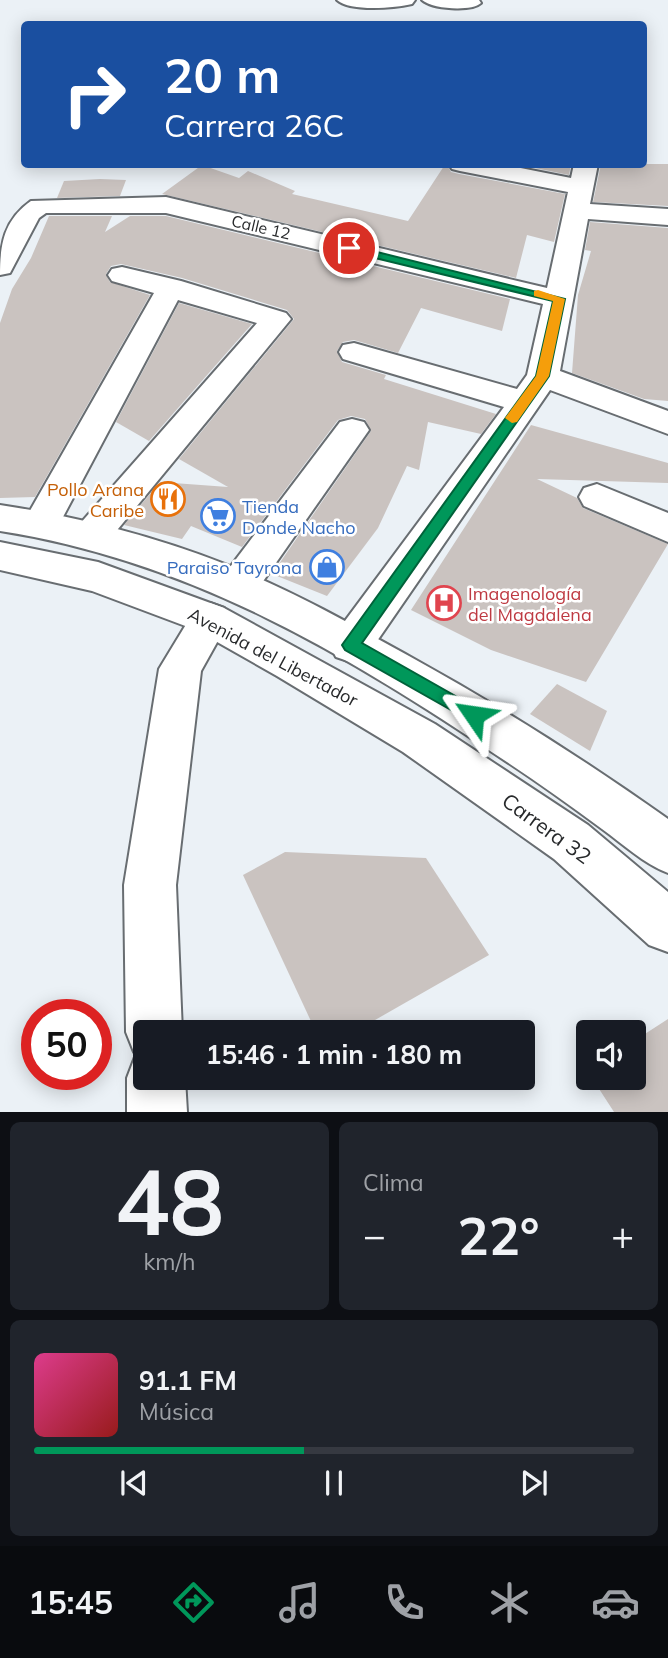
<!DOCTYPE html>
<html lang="es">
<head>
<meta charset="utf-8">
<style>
  :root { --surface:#171b24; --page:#20242c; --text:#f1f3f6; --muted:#9ea1a6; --line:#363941; --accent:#00975a }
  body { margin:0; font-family:Mulish,sans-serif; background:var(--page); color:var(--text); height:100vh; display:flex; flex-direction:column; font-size:26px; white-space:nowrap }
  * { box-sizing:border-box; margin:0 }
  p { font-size:23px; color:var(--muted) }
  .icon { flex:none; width:38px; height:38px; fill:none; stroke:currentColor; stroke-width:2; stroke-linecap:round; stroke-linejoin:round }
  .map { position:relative; height:1112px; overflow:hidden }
  .sheet { display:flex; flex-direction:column; gap:10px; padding:10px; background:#0d0f14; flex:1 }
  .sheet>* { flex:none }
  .banner { position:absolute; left:21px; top:21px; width:626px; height:147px; border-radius:7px; box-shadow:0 4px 18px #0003; background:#1a4fa0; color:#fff; overflow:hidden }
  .tools { position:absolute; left:576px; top:1020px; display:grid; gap:14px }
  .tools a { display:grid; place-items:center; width:70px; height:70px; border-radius:7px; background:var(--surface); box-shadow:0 4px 18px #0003; font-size:35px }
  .speed { position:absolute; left:21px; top:999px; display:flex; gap:14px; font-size:35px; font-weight:700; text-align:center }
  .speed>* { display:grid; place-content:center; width:91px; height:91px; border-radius:50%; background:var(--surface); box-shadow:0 4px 18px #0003; line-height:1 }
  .speed .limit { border:10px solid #d22; background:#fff; color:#111 }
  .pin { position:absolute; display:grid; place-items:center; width:60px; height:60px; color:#fff; margin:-30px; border:4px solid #fff; border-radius:50%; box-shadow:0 2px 7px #0007 }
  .me { position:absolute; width:77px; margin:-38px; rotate:302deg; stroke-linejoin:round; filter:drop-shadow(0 0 5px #0008) }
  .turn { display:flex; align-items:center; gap:24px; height:147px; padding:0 28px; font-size:32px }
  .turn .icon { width:91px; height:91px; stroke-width:2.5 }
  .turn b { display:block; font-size:49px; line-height:60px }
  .big { font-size:52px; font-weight:700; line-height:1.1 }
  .sheet .tile { flex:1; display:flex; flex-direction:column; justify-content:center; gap:10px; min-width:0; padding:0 24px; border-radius:10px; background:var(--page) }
  .sheet .dial { align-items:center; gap:0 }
  .dial b { font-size:91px; line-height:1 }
  .song { display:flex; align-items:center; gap:21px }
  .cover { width:84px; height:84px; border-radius:10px; background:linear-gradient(135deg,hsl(330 70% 55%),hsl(0 70% 35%)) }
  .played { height:7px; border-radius:4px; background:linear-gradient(90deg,var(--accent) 45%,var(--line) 45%) }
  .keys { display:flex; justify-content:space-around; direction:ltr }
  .heat { display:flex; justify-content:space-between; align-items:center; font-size:38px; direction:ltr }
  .sheet .tiles { flex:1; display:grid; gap:10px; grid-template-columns:1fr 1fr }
  .tile:last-child { grid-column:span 2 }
  .trip { position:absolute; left:133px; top:1020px; width:402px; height:70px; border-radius:7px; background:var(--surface); box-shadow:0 4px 18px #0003; font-weight:700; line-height:70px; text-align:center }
  .tabs { display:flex; height:112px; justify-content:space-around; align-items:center; background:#090b0e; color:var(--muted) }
  .tabs .icon { width:49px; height:49px }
  .tabs .on { color:var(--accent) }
  .tabs b { font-size:32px; color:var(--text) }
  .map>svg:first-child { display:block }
  .building { fill:#cac3c0 }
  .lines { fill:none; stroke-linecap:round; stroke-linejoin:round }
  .street-casing { stroke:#686d71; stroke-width:4 }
  .secondary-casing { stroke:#686d71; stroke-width:4 }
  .street { fill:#fff; fill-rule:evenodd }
  .secondary { fill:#fff; fill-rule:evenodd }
  .route { fill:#00975a; stroke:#00623a; stroke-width:2 }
  .slow { fill:#f59e0b }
  .labels { text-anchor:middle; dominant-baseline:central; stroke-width:5; stroke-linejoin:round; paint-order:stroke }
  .far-street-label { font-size:16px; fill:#27292b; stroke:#fff }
  .food-label { font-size:18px; fill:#c56008; stroke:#fff; text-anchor:end }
  .shop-label { font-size:18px; fill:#366cbe; stroke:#fff; text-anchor:start }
  .health-label { font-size:18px; fill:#be3a42; stroke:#fff; text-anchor:start }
  .street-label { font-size:18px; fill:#27292b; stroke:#fff }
  .near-street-label { font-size:21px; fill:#27292b; stroke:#fff }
</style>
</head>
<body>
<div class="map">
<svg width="668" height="1112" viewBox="0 0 668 1112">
  <rect width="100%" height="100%" fill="#ebf1f6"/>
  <g class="building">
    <polygon points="516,164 571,164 569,175"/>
    <polygon points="601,164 668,164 668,206 593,202"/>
    <polygon points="202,165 239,178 248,171 295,191 292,194 408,221 444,166 447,165 451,172 459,174 565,194 554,242 527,235 516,278 162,194"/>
    <polygon points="100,179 126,180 120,196 57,198 64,181"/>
    <polygon points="49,216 112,216 105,232 130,216 166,216 510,299 502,331 421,308 398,353 354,340 343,342 337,351 342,362 386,375 384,379 496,414 481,434 428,422 419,470 407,466 378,528 327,596 272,574 371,431 365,419 351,416 338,420 242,547 191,526 182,539 124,525 160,482 228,487 179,459 294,319 287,310 182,278 121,264 111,266 106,274 110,282 150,295 35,497 0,498 0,323 12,289 31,258"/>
    <polygon points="590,222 668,228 668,401 644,399 572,373 578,295 591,251 585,250"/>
    <polygon points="179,303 252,324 149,441 116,422"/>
    <polygon points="531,425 668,463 668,483 537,479 577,498 583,508 668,544 586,682 491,650 411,610"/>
    <polygon points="557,684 607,711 590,751 530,714"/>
    <polygon points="285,852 426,858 489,955 354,1032 316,1032 243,875"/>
    <polygon points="668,1019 668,1112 614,1112 592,1078 634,1078 634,1041"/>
  </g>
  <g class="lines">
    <g class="street-casing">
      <g id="street">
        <path d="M337 0H415L412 4C395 8 350 12 337 0Z"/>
        <path d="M422 0H479L481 3C471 12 432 9 422 0Z"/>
        <path d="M449 164H500L571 178 574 164H598L590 204 668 209V225L588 219 560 371 668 411V434L550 390 366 657 351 662 336 657 330 645 336 633 504 407 343 359 339 352 343 345 354 343 517 389 527 375 543 304 166 213H46L39 218 10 273 0 275C0 244 4 220 31 201L166 197 547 288 568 192 460 171 452 169Z"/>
        <polygon points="122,267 181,281 286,313 291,319 104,546 91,550 78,546 72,536 78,526 257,323 178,300 55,532 42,536 29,532 23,523 154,293 112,281 108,275 112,269"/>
        <polygon points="352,419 364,422 369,430 252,597 238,601 224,597 218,586 224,575 340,422"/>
        <polygon points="597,484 668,513 668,542 584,506 579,497 584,488"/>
        <polygon points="210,603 224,608 230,619 201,671 176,885 182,1032 145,1032 145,1078 185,1078 187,1112 127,1112 127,1078 135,1057 141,1055 134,1052 126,1032 124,885 159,669 196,608"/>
      </g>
    </g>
    <g class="secondary-casing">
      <g id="secondary">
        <path d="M0 505C87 518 173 541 254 576 307 599 358 628 409 656 498 705 585 760 668 819V873C643 863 624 845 602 829 571 806 539 783 507 762 348 655 192 561 0 531Z"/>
        <polygon points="0,542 98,562 224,608 435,724 588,825 668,892 668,952 649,945 554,859 403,752 277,676 196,630 92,591 0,570"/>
      </g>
    </g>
    <use href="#street" class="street"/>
    <use href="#secondary" class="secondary"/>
  </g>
  <polygon class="route" points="349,245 565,299 549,376 362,643 480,710 483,715 480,721 474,723 345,650 342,645 536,376 553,301 346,251 344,248"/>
  <polygon class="slow" points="538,290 565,299 549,376 517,422 512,423 505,418 536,376 553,301 534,296 534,291"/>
  <defs>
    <g id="restaurant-ring" transform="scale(1.75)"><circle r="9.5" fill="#fff" stroke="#e8710a" stroke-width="1.5"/><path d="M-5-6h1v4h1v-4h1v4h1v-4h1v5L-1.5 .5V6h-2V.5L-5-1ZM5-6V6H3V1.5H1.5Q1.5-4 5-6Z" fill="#e8710a"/></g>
    <g id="supermarket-ring" transform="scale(1.75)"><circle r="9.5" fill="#fff" stroke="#3f7fe0" stroke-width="1.5"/><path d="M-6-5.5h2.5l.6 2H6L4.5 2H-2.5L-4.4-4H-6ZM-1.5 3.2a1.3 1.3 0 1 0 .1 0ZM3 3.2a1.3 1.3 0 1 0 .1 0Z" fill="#3f7fe0"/></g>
    <g id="shop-ring" transform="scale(1.75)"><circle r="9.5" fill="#fff" stroke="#3f7fe0" stroke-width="1.5"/><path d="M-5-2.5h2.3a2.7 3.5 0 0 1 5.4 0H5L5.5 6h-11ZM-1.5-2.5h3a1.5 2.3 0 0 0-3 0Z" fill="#3f7fe0"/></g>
    <g id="hospital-ring" transform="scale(1.75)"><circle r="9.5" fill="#fff" stroke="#e0444e" stroke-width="1.5"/><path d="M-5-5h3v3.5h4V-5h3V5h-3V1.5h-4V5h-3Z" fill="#e0444e"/></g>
  </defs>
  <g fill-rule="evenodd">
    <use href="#restaurant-ring" x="168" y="499"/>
    <use href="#supermarket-ring" x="218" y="516"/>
    <use href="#shop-ring" x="327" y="567"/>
    <use href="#hospital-ring" x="444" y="603"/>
  </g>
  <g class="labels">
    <g class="far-street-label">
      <text transform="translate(261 227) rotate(13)">Calle 12</text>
    </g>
    <g class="food-label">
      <text x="144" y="489">Pollo Arana<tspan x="144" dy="21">Caribe</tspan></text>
    </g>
    <g class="shop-label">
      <text x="242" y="506">Tienda<tspan x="242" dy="21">Donde Nacho</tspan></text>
      <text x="302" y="567" text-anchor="end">Paraiso Tayrona</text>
    </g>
    <g class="health-label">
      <text x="468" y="593">Imagenología<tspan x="468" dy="21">del Magdalena</tspan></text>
    </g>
    <g class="street-label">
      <text transform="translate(273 657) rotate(28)">Avenida del Libertador</text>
    </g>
    <g class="near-street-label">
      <text transform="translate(547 828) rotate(36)">Carrera 32</text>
    </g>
  </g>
</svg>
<div class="tools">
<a><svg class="icon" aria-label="sound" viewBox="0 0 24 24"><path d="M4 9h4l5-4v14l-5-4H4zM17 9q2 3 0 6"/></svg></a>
</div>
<div class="speed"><div class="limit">50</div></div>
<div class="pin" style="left:349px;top:248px;background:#d93025"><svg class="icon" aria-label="arrive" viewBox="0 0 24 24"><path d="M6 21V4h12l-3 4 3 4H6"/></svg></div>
<svg class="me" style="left:474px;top:715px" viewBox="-20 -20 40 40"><path d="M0-17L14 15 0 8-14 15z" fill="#00975a" stroke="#fff" stroke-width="4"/></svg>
<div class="trip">15:46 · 1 min · 180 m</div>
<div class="banner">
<div class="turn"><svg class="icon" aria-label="right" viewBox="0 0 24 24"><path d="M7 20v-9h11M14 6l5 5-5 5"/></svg><div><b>20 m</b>Carrera 26C</div></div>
</div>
</div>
<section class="sheet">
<div class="tiles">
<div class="tile dial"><b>48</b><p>km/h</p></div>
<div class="tile"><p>Clima</p>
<div class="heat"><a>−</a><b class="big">22°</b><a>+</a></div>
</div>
<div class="tile">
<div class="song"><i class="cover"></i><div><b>91.1 FM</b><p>Música</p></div></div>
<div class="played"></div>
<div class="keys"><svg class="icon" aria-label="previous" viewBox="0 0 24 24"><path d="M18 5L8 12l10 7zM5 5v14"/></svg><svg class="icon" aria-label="pause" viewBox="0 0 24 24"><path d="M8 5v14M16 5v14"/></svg><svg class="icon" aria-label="next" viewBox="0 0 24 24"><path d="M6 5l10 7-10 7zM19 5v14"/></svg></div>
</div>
</div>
</section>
<nav class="tabs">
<b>15:45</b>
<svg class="icon on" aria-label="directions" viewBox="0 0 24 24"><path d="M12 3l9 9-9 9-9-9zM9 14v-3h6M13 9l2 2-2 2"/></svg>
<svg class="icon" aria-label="music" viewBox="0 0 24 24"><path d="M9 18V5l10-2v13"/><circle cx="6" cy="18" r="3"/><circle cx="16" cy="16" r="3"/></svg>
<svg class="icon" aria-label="phone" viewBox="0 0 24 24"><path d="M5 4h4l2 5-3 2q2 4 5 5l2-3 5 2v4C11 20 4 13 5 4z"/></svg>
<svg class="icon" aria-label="climate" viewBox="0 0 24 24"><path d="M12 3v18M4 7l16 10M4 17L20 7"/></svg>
<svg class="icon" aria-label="car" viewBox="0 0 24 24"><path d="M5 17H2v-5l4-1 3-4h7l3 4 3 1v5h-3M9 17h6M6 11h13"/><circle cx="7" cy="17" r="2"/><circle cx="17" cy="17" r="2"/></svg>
</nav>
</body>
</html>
